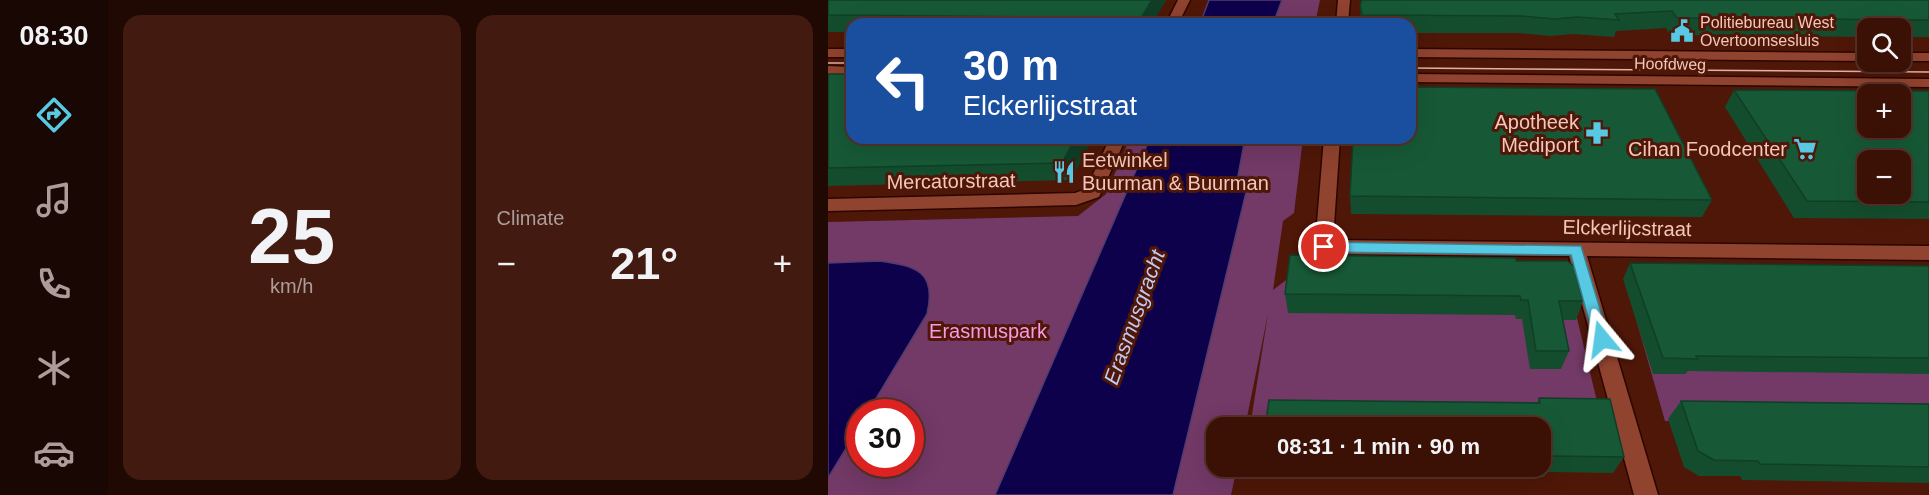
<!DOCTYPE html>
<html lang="en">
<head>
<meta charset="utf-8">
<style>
  :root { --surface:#3b1106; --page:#421a10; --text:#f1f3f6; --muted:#ac9d9b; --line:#543128; --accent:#58c9e3 }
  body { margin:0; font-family:Arial,sans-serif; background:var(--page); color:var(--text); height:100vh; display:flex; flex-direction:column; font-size:22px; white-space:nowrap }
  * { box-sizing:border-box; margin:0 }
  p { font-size:20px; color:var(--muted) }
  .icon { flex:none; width:33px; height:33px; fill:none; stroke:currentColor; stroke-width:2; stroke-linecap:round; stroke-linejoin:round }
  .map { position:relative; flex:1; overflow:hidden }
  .side { display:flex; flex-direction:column; gap:15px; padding:15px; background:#200903; width:720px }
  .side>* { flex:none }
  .guide { position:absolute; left:18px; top:18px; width:570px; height:126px; border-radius:18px; box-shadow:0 6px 24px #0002,0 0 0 2px var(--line); background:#1a4fa0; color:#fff; overflow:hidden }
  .tools { position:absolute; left:1029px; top:18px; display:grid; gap:12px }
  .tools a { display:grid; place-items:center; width:54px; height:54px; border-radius:12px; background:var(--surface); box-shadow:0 6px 24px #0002,0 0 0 2px var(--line); font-size:30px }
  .speed { position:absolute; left:18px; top:399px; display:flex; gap:12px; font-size:30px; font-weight:700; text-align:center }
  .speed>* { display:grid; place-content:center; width:78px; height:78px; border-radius:50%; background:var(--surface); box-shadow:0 6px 24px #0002,0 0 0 2px var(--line); line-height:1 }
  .speed .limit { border:9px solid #d22; background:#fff; color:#111 }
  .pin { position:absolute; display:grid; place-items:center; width:51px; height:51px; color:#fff; margin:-26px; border:3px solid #fff; border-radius:50%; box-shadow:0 2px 6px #0007 }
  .me { position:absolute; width:66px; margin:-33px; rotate:344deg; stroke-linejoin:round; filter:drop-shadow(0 0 4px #0008) }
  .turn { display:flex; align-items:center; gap:21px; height:126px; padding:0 18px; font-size:27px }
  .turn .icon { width:78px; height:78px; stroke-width:2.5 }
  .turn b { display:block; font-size:42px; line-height:51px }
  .big { font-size:45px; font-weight:600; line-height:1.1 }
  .side .widget { flex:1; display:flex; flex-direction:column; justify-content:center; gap:9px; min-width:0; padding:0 21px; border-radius:18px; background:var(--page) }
  .side .dial { align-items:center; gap:0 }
  .dial b { font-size:78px; line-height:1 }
  .heat { display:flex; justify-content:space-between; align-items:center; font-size:33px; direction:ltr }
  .side .tiles { flex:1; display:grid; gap:15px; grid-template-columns:repeat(2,1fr) }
  .trip { position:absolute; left:378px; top:417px; width:345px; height:60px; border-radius:18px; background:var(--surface); box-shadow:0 6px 24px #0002,0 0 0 2px var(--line); font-weight:600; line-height:60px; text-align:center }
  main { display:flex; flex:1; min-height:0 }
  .tab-bar { display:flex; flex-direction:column; width:108px; justify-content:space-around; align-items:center; background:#180702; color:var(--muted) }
  .tab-bar .icon { width:42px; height:42px }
  .tab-bar .active { color:var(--accent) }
  .tab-bar b { font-size:27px; color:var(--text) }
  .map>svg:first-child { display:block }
  .green { fill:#733967; fill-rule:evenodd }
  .water { fill:#0e014c; stroke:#533c6d; stroke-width:1.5 }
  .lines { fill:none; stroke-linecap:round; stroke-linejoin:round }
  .minor-casing { stroke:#2c0600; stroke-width:3 }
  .minor { fill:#90432f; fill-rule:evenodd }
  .tram { stroke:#e0b2a5; stroke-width:1.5 }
  .wall { fill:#144d2e }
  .shaded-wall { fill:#103e26 }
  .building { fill:#175936; stroke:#103e26; stroke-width:1.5; fill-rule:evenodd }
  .route { fill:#58c9e3; stroke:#398394; stroke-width:1.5 }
  .labels { text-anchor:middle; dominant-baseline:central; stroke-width:6; stroke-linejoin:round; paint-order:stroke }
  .far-poi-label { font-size:16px; fill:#f4c7ba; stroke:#4f1708; text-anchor:start }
  .far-street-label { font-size:16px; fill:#f4c7ba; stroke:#4f1708 }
  .poi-label { font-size:20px; fill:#f4c7ba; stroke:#4f1708; text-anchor:end }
  .street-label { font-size:20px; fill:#f4c7ba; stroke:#4f1708 }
  .park-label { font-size:20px; fill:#fb97e5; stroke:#4f1708 }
  .water-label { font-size:21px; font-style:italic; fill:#c1caf5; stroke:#4f1708 }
</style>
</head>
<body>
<main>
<nav class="tab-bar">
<b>08:30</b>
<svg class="icon active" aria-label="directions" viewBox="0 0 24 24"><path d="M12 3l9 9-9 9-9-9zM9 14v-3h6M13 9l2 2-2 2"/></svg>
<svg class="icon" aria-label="music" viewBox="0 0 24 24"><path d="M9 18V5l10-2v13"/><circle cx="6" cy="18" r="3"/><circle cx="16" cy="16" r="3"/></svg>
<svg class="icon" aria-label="phone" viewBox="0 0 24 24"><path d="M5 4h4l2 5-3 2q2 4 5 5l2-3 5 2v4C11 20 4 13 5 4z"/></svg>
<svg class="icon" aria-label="climate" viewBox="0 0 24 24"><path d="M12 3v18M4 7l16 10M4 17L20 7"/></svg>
<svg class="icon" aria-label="car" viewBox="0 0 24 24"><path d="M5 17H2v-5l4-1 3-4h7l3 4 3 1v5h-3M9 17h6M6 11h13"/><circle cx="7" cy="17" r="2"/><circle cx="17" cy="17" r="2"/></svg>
</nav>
<section class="side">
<div class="tiles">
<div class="widget dial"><b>25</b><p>km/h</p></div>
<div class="widget"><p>Climate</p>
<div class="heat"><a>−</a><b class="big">21°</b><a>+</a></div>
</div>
</div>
</section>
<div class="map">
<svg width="1101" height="495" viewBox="0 0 1101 495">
  <rect width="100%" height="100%" fill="#4f1708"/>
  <g class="green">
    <polygon points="454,0 492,0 487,24 445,24"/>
    <path d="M302 138H322L289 215 215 495H0V222L250 216 278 194ZM32 412H82V464H32Z"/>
    <polygon points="405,138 475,138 466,213 455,221 445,290 466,274 748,314 773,418 422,427 440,314 417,427 388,428 388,466 409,467 403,495 310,495"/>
    <polygon points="808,319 1101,322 1101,427 837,421"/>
  </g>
  <g class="water">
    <polygon points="381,0 454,0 445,24 372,24"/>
    <polygon points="322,138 417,138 410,176 422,176 345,495 167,495"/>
    <path d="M51 261C88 266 109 271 99 314L40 412H32L31 427 0 478V263Z"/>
  </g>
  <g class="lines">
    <g class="minor-casing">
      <g id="minor">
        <polygon points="350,0 362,0 350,24 338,24"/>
        <polygon points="510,0 522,0 520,24 508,24"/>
        <rect x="0" y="49" width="24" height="8"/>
        <polygon points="582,49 1040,53 1040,61 582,57"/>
        <rect x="1072" y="53" width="29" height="8"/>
        <polygon points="0,66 24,67 24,75 0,74"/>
        <polygon points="582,74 1101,79 1101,87 582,82"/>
        <polygon points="282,138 298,138 273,193 271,197 248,205 0,211 0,199 247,193 258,189"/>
        <polygon points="496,138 512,138 505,240 1101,246 1101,260 759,256 830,495 806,495 741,256 496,254 490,252 487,247"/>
      </g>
    </g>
    <use href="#minor" class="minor"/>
    <g class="tram">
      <polyline points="0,63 24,63"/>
      <polyline points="582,68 1101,72"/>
    </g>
  </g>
  <g class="wall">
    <polygon points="0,0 338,0 324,24 24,24 24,32 0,32"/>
    <polygon points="1101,0 1101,37 1072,37 1072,28 1040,28 1040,37 842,35 838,28 788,31 786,37 745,34 723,36 691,33 582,33 582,24 533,24 532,5"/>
    <polygon points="0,74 265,138 243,180 0,186"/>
    <polygon points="906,90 1101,91 1101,219 966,218 897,107"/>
    <polygon points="522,196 884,200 874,217 523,214"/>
    <polygon points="688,261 755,301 748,320 734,320 741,351 733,369 702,369 694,319 688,319 687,315 460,313 457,294"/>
    <polygon points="802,263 1101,266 1101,374 860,371 857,374 825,374 795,279"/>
    <polygon points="711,398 796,457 785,473 719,472 716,477 438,473 435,466 712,466 712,428 709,403"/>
    <polygon points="853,401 1101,404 1101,483 914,480 912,476 871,476 856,467 840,419"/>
  </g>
  <g class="shaded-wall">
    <polygon points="324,0 338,0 324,24 315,24 313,18"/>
    <polygon points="247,138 265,138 243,180 234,163"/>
  </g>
  <g class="building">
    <polygon points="0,0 324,0 313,18 0,15"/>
    <polygon points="534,0 1101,0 1101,20 849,18 844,11 787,14 791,20 749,17 727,19 694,16 534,15 532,5"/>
    <polygon points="0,74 24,74 24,138 247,138 234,163 0,168"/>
    <polygon points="582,87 827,89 884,200 522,196 525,138 582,138"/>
    <path d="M906 90 1101 91V202L979 201ZM1040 94H1072V128H1040ZM1040 160H1072V194H1040Z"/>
    <polygon points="462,255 688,258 688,261 739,261 746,266 755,301 731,301 741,351 708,351 700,300 693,300 692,296 457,294"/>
    <polygon points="802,263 1101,266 1101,358 868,356 869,359 835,358"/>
    <polygon points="711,398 782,399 796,457 723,456 724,461 712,461 712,428 437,428 441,400 712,403"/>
    <polygon points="853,401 1101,404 1101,467 932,464 930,461 886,460 870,451"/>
  </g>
  <polygon class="route" points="496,242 753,246 781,339 779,344 774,346 768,344 766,339 743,255 496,252 490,247"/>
  <defs>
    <g id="civic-bare" transform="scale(1.8)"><path d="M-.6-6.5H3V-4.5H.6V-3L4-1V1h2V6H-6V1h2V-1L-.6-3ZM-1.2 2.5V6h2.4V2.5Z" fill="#58c9e3" stroke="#4f1708" stroke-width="2.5" paint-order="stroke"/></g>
    <g id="pharmacy-bare" transform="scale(1.8)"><path d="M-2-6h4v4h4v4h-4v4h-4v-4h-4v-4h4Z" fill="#58c9e3" stroke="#4f1708" stroke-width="2.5" paint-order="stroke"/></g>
    <g id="supermarket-bare" transform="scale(1.8)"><path d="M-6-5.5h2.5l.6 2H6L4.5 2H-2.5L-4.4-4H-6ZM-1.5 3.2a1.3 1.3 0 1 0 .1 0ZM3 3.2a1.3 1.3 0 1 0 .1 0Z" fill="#58c9e3" stroke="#4f1708" stroke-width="2.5" paint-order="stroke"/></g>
    <g id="restaurant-bare" transform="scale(1.8)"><path d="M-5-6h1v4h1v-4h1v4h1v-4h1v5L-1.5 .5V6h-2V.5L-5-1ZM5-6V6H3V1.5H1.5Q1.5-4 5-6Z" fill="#58c9e3" stroke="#4f1708" stroke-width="2.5" paint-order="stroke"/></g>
  </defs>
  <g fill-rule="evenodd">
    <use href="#civic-bare" x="854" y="31"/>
    <use href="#pharmacy-bare" x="769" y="133"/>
    <use href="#supermarket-bare" x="977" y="149"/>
    <use href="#restaurant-bare" x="236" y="172"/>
  </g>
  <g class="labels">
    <g class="far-poi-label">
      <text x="872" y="22">Politiebureau West<tspan x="872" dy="18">Overtoomsesluis</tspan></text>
    </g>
    <g class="far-street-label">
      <text transform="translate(842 64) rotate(1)">Hoofdweg</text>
    </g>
    <g class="poi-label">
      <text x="751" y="122">Apotheek<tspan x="751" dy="23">Mediport</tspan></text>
      <text x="959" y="149">Cihan Foodcenter</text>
      <text x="254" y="160" text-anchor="start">Eetwinkel<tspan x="254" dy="23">Buurman &amp; Buurman</tspan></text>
    </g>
    <g class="street-label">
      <text transform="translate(123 181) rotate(-1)">Mercatorstraat</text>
      <text transform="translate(799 228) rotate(1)">Elckerlijcstraat</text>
    </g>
    <g class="park-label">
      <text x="160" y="331">Erasmuspark</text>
    </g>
    <g class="water-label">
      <text transform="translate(306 317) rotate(-70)">Erasmusgracht</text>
    </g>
  </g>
</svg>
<div class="tools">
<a><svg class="icon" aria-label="search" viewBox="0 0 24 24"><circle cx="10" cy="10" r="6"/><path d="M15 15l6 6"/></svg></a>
<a>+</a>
<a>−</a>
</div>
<div class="speed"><div class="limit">30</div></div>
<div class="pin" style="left:496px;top:247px;background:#d93025"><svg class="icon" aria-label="arrive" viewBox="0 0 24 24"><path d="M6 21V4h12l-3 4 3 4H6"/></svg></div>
<svg class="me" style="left:774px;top:339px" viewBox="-20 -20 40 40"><path d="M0-17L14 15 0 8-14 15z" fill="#58c9e3" stroke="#fff" stroke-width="4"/></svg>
<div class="trip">08:31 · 1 min · 90 m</div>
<div class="guide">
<div class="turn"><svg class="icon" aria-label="left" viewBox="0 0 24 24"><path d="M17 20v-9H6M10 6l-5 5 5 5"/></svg><div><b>30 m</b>Elckerlijcstraat</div></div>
</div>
</div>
</main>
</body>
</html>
